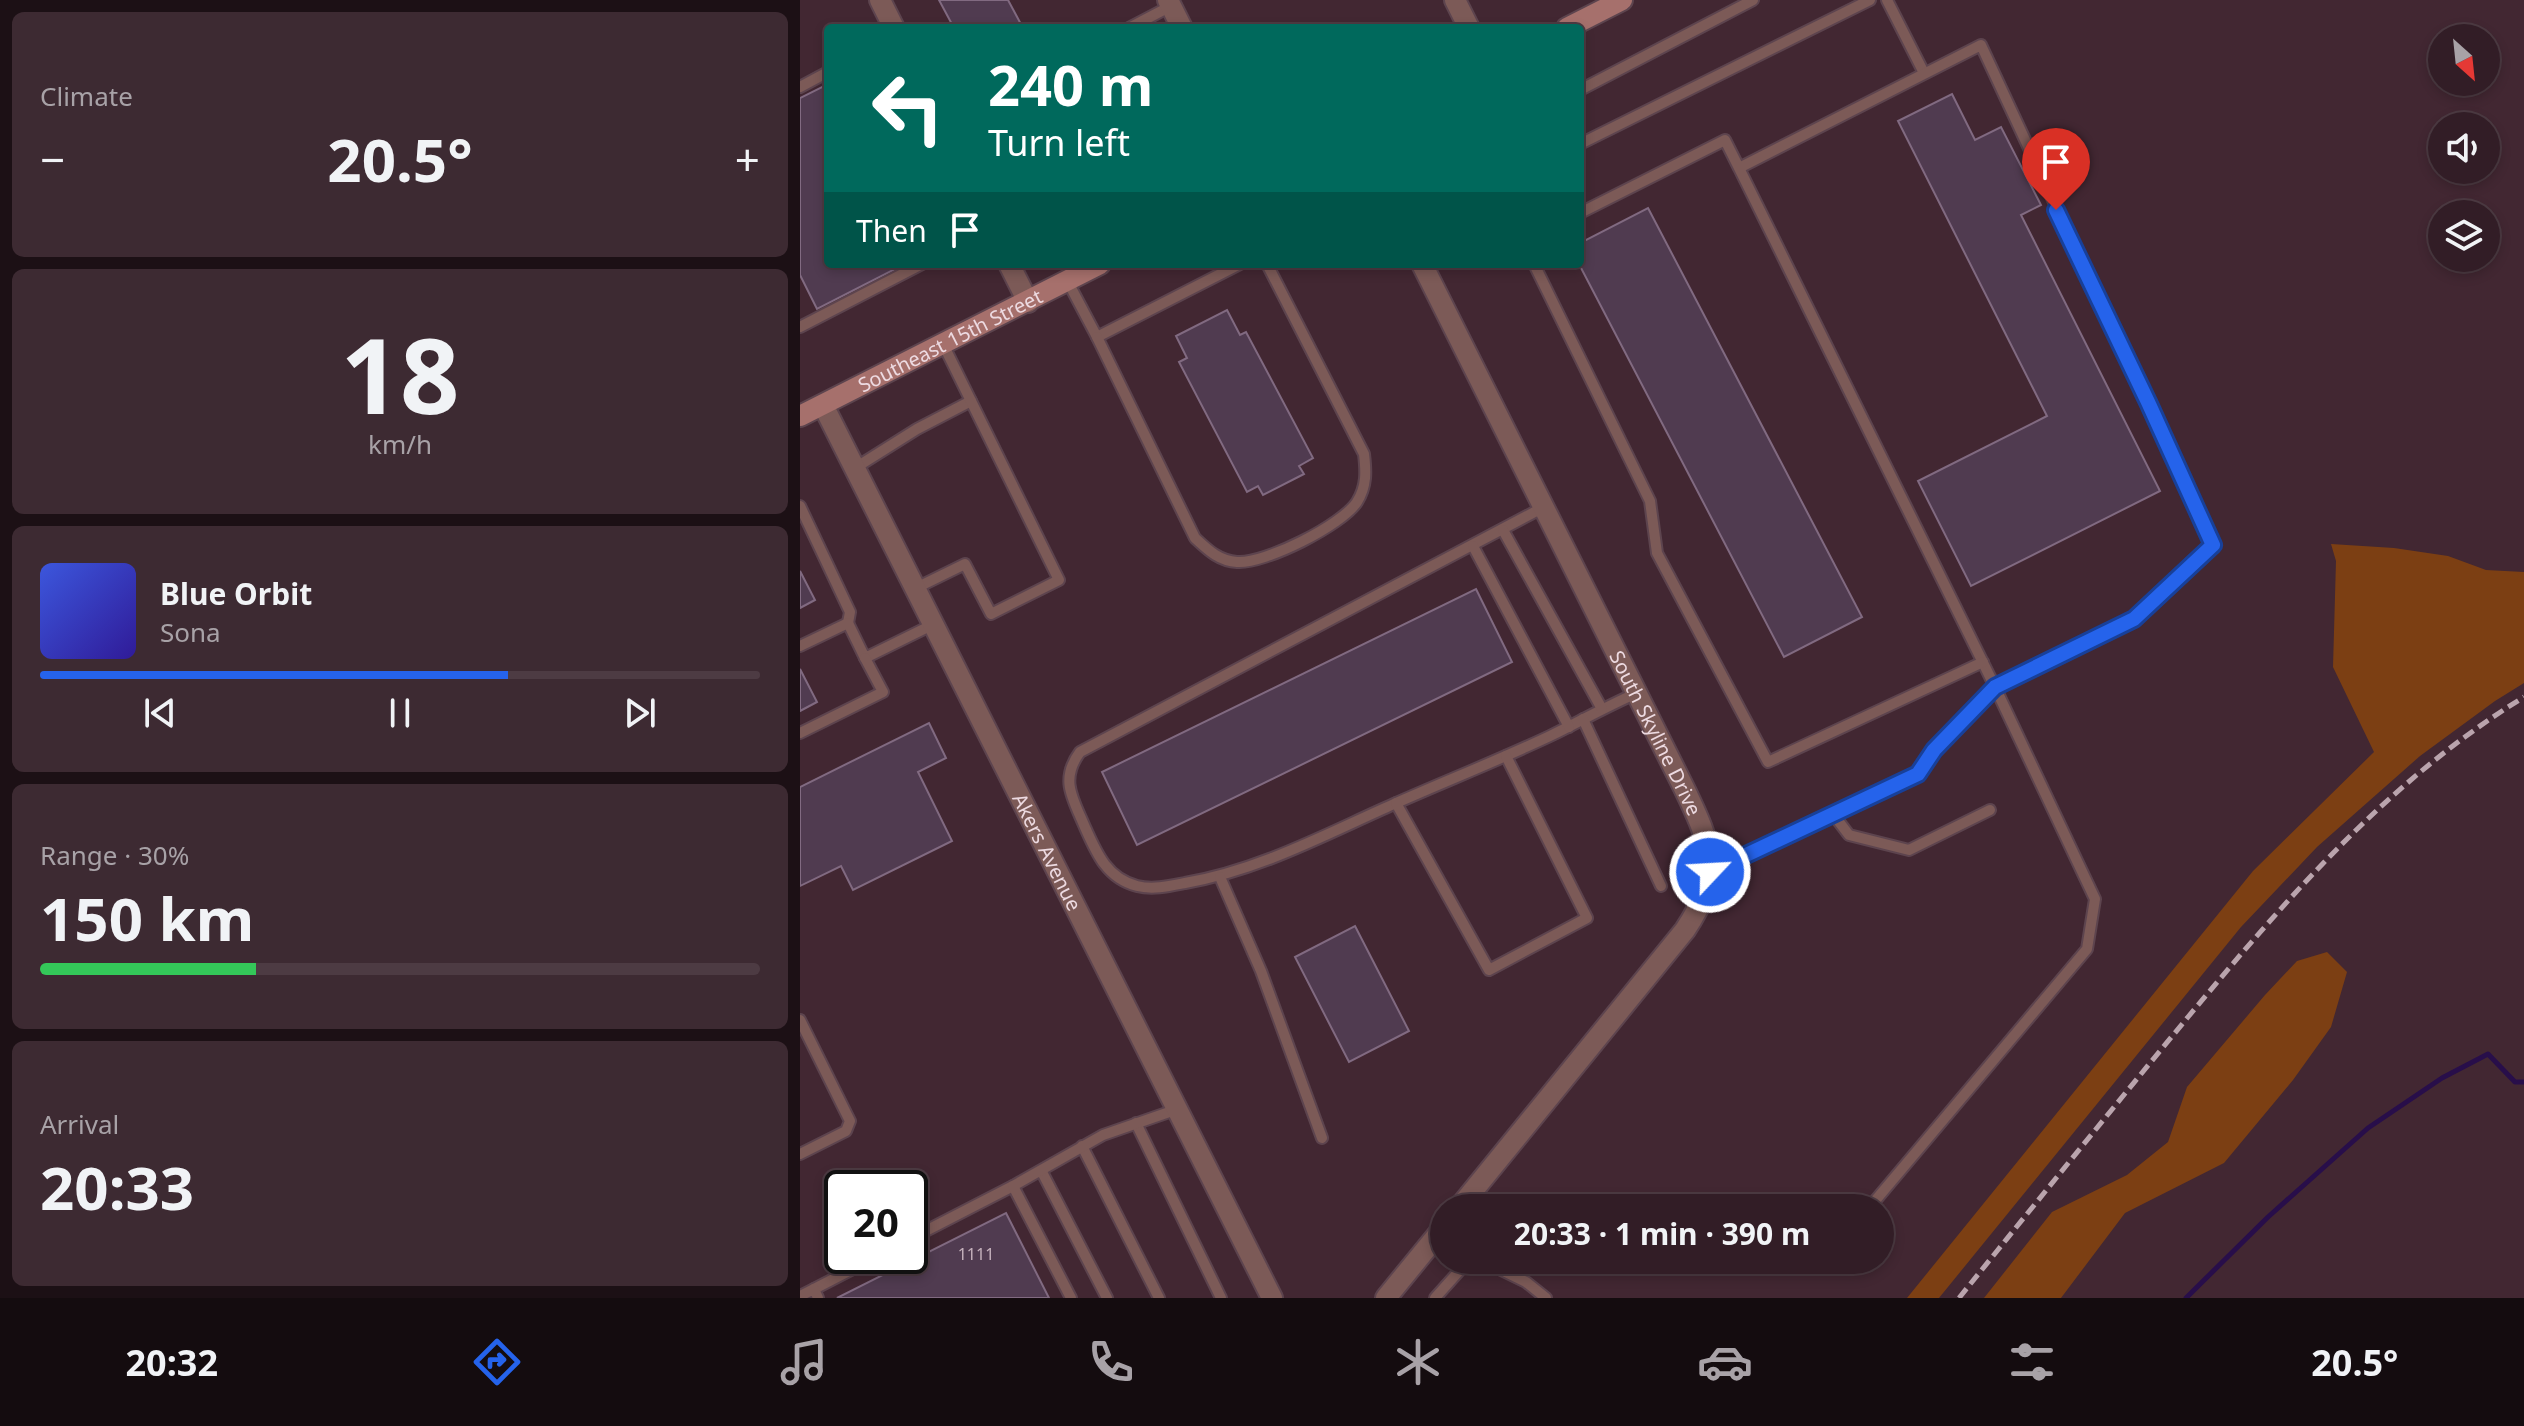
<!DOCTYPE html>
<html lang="en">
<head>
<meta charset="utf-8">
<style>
  :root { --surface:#321d26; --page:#3d2a32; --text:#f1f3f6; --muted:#a8a2a7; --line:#4d3b43; --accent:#2563eb }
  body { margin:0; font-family:"Noto Sans",sans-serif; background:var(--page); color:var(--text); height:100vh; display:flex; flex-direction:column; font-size:30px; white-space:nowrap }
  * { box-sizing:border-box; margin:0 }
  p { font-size:26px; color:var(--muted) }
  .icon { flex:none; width:44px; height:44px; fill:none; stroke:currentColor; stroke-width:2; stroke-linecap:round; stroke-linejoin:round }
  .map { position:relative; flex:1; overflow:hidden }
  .panel { display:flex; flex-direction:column; gap:12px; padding:12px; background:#1c1015; width:800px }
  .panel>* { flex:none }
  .guide { position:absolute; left:24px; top:24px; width:760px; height:244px; border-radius:8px; box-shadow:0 4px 12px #0003,0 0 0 2px var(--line); background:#00695c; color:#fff; overflow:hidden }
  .needle { width:52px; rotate:153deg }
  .tools { position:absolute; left:1628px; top:24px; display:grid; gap:16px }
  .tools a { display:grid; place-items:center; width:72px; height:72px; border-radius:50%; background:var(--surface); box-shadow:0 4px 12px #0003,0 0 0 2px var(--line); font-size:40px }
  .speed { position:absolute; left:24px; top:1170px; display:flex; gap:16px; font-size:40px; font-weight:700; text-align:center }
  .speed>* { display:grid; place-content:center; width:104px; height:104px; border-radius:50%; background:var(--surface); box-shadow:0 4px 12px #0003,0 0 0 2px var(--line); line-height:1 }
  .speed .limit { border:4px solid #111; border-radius:12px; background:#fff; color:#111 }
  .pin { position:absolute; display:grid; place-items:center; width:68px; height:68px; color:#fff; margin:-82px -34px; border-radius:50% 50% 50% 0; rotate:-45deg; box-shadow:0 0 8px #0007 }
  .pin .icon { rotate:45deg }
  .me { position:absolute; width:88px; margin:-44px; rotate:65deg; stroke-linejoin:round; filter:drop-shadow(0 0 6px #0008) }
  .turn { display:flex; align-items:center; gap:28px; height:168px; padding:0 32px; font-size:36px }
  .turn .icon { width:104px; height:104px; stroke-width:2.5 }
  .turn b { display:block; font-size:56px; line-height:68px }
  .then { display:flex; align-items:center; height:76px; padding:0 32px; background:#0003; gap:16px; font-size:30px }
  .big { font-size:60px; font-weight:700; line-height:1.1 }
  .panel .card { flex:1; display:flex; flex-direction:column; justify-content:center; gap:12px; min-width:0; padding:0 28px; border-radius:12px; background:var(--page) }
  .panel .dial { align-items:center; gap:0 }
  .dial b { font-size:104px; line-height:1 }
  .song { display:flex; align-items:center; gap:24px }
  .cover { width:96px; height:96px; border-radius:12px; background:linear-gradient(135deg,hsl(230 70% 55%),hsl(250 70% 35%)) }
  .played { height:8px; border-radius:4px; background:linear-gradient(90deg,var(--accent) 65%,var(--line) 65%) }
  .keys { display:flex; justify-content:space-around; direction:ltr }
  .heat { display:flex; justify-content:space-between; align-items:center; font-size:44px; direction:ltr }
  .charge { height:12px; border-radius:6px; background:linear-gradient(90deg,#34c759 30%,var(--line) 0) }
  .trip { position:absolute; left:630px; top:1194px; width:464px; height:80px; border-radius:40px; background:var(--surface); box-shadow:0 4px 12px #0003,0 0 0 2px var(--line); font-weight:700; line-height:80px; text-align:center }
  .tabs { display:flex; height:128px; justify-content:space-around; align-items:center; background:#140c0f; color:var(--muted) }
  .tabs .icon { width:56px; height:56px }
  .tabs .current { color:var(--accent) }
  .tabs b { font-size:36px; color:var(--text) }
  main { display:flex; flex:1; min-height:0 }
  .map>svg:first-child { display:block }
  .green { fill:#7c3f13 }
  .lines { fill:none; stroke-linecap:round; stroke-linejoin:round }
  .stream { stroke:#280e4a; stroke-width:5 }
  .building { fill:#503b50; stroke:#816a81; stroke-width:2 }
  .service-casing { stroke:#5d444e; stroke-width:14 }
  .minor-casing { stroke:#5d444e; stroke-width:24 }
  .secondary-casing { stroke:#5d444e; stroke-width:24 }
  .service { stroke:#7c5a57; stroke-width:10 }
  .minor { stroke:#7c5a57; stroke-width:20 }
  .secondary { stroke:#a6706c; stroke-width:20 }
  .rail { stroke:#baa4ad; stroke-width:5; stroke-dasharray:12 6; stroke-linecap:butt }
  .route-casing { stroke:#184099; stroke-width:20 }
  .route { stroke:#2563eb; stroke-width:14 }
  .labels { text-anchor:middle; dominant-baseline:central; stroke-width:8; stroke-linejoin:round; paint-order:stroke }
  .number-label { font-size:16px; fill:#c6b2bd }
  .street-label { font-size:20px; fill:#eddae1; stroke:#211419 }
</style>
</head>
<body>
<main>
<section class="panel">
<div class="card"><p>Climate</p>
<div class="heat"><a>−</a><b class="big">20.5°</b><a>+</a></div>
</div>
<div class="card dial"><b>18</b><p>km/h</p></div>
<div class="card">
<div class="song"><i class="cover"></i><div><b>Blue Orbit</b><p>Sona</p></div></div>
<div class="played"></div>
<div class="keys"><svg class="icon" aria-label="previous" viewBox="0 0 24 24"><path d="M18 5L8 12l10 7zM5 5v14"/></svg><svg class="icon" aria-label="pause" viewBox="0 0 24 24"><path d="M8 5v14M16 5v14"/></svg><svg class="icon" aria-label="next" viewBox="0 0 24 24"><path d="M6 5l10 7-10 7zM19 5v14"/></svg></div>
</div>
<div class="card"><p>Range · 30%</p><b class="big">150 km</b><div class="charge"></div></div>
<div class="card"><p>Arrival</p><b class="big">20:33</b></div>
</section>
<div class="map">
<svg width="1724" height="1298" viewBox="0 0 1724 1298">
  <rect width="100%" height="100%" fill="#422732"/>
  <g class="green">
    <polygon points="1531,544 1594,548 1648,556 1686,570 1724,572 1724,683 1695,701 1620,756 1517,847 1441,927 1139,1298 1107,1298 1453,871 1574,752 1533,667 1536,561"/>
    <polygon points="1527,952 1547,972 1531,1027 1493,1080 1424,1163 1325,1213 1261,1298 1184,1298 1252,1212 1327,1175 1368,1142 1387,1087 1465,995 1497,961"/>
  </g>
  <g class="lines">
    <polyline class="stream" points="1386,1298 1468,1217 1568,1128 1642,1078 1688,1054 1715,1082 1724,1082"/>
  </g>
  <g class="building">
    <polygon points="139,0 208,0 223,28 154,28"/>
    <polygon points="28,84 28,264 105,264 17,309 0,275 0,98"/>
    <polygon points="1152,94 1175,140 1201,127 1241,205 1221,215 1360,491 1171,586 1118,481 1247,416 1098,121"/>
    <polygon points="848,208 1062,617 984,657 780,266 780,243"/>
    <polygon points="427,310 440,335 446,332 513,458 499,466 504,474 463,495 458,486 447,492 379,362 387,358 376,336"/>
    <polygon points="0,571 15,600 0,608"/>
    <polygon points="676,589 712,662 337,845 302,772"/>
    <polygon points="0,669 17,702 0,711"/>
    <polygon points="129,723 146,758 118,772 152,841 53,890 41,866 0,886 0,787"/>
    <polygon points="555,926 609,1031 549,1062 495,957"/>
    <polygon points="206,1213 249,1298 37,1298"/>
  </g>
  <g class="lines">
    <g class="service-casing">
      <g id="service">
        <polyline points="1087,0 1124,73"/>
        <polyline points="329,28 371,6"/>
        <polyline points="0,87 28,72"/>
        <polyline points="780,90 953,0"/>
        <polyline points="780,144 1070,0"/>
        <polyline points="780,213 925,140 939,168 1181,45 1413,545 1334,619 1195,687 939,168"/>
        <polyline points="734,264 850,501 857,553 968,762 1183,662"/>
        <polyline points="268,282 297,337 440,264"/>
        <polyline points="0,327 122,264"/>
        <path d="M297 337 395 538C408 550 419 561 437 562 465 564 542 525 557 502 567 486 566 471 564 454L467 264"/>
        <polyline points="55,468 117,429 171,401"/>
        <polyline points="0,506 50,612 48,623"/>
        <path d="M744 507 280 752C260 779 272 797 284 825 296 852 306 878 337 886 353 890 370 886 385 883 460 870 526 834 594 804 646 781 699 760 750 736 779 722 807 706 837 693"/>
        <polyline points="703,530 802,709"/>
        <polyline points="673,546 769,727"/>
        <polyline points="116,588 165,564 191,614 259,580 143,344"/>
        <polyline points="0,646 48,623 65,658 134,624"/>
        <polyline points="783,719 861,886"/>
        <polyline points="0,733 83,692 65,658"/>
        <polyline points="596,803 689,970 787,918 706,756"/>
        <polyline points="1033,814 1049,835 1109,850 1190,810"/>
        <polyline points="910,872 1118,774 1134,750 1195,687 1295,899 1287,949 1069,1208"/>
        <polyline points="420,877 461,971 522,1138"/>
        <polyline points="0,1020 50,1121 46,1131 0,1154"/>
        <polyline points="336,1123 421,1298"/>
        <polyline points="282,1146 359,1298"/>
        <polyline points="242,1172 307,1298"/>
        <polyline points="110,1239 213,1186"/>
        <polyline points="681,1260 726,1282 746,1298"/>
        <polyline points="1019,1268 1025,1260"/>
        <polyline points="14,1289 78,1256"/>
        <polyline points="0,1296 14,1289 18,1298"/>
        <polyline points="271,1298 213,1186 303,1135 378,1109"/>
        <polyline points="635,1298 669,1260"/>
      </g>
    </g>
    <g class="minor-casing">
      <g id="minor">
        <polyline points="80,0 94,28"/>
        <polyline points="368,0 382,28"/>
        <polyline points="655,0 669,28"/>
        <polyline points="209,264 228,302"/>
        <path id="s1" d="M622 264 884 788C912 846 923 873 885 930L659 1208"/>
        <path id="s2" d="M23 405 472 1298"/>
        <polyline points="586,1298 644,1227"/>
      </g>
    </g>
    <g class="secondary-casing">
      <g id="secondary">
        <polyline points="767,28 822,0"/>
        <path id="s3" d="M0 416 300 264"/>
      </g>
    </g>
    <use href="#service" class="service"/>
    <use href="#minor" class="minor"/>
    <use href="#secondary" class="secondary"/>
    <path class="rail" d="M1159 1298C1235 1204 1311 1110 1388 1017 1488 897 1589 780 1724 697"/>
  </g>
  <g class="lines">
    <g class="route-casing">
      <polyline id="route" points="910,872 1118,774 1134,750 1195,687 1334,619 1413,545 1348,402 1256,210"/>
    </g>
    <use href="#route" class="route"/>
  </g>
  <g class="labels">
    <g class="number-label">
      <text x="176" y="1254">1111</text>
    </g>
    <g class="street-label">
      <text stroke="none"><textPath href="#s3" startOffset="168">Southeast 15th Street</textPath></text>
      <text stroke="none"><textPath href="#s1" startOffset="524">South Skyline Drive</textPath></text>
      <text stroke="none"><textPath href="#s2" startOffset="500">Akers Avenue</textPath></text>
    </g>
  </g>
</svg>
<div class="tools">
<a><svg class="needle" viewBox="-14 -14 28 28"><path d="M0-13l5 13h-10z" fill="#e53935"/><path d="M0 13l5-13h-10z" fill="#a8a2a7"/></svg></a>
<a><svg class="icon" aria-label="sound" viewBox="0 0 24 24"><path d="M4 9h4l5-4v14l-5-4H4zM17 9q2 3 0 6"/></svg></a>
<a><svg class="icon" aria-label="layers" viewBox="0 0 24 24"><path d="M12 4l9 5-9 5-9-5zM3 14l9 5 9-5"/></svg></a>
</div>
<div class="speed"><div class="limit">20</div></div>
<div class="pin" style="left:1256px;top:210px;background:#d93025"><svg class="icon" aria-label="arrive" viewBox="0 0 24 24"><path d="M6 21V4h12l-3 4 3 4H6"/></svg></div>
<svg class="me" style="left:910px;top:872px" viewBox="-20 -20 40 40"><circle r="17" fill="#2563eb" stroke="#fff" stroke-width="3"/><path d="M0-11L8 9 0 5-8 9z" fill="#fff"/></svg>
<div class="trip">20:33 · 1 min · 390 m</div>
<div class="guide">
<div class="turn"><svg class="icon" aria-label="left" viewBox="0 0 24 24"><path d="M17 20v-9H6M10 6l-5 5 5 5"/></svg><div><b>240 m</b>Turn left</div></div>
<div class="then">Then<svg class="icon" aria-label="arrive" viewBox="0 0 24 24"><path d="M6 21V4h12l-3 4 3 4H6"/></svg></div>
</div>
</div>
</main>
<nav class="tabs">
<b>20:32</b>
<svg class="icon current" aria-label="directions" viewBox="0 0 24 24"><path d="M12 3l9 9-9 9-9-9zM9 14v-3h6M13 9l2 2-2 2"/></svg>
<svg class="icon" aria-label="music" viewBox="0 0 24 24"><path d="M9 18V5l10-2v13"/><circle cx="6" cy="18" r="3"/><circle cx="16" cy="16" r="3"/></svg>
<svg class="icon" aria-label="phone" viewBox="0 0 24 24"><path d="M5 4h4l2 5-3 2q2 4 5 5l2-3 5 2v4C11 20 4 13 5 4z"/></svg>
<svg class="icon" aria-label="climate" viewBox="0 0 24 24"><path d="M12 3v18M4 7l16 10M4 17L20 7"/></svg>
<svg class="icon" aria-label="car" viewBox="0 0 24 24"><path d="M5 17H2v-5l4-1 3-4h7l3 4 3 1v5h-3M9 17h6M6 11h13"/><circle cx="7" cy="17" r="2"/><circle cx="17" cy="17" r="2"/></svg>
<svg class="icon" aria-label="filters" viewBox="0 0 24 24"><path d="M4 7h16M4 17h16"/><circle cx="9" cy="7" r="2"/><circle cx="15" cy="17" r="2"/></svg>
<b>20.5°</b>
</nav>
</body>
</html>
